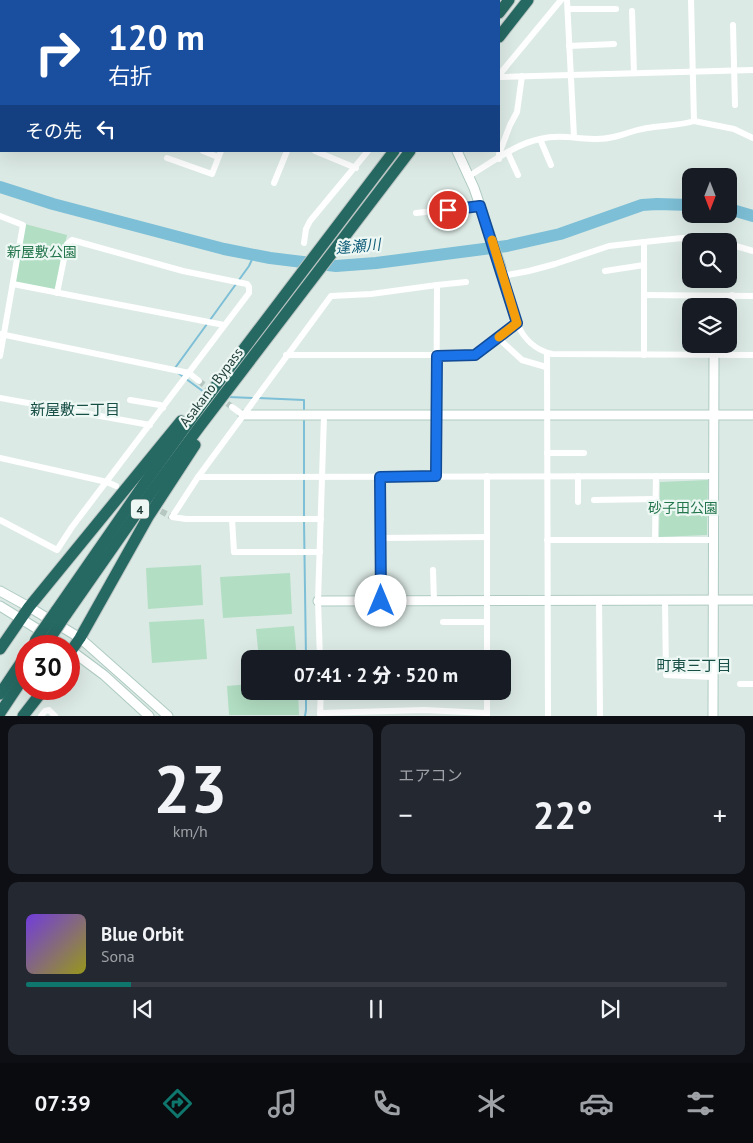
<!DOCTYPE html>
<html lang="ja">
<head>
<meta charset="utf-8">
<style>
  :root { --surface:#171b24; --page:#242831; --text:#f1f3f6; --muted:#9ea1a6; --line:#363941; --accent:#0f766e }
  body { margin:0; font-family:"PT Sans","Noto Sans JP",sans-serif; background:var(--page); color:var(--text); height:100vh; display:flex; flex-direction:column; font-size:19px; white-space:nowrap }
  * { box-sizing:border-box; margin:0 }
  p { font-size:16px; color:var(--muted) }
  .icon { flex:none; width:28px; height:28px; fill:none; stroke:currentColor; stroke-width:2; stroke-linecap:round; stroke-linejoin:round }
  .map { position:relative; height:716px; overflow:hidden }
  .side { display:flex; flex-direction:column; gap:8px; padding:8px; background:#0d0f14; flex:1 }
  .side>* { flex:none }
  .guide { position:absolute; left:0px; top:0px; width:500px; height:152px; box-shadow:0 5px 20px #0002; background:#1a4fa0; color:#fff; overflow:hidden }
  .needle { width:32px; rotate:180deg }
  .controls { position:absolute; left:682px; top:168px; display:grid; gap:10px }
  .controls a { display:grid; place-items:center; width:55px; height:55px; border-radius:10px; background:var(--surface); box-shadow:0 5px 20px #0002; font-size:25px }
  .speed { position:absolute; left:15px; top:635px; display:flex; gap:10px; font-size:25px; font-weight:700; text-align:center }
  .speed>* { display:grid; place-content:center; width:65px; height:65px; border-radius:50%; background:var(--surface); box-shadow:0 5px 20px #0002; line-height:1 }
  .speed .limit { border:8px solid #d22; background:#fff; color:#111 }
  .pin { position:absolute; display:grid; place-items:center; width:42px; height:42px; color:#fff; margin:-21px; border:2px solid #fff; border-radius:50%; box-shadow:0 1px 5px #0007 }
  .me { position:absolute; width:55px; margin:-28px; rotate:0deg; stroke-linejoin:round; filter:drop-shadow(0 0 4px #0008) }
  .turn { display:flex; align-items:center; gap:18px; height:105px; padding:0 25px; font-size:22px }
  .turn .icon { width:65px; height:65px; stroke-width:2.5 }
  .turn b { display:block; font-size:35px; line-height:42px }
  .then { display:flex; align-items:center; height:48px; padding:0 25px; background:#0003; gap:10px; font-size:19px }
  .big { font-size:38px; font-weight:800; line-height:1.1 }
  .side .card { flex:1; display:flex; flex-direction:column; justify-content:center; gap:8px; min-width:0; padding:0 18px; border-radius:10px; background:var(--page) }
  .side .dial { align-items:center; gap:0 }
  .dial b { font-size:65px; line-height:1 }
  .song { display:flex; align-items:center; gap:15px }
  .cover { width:60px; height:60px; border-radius:8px; background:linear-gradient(135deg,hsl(260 70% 55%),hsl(60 70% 35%)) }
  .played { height:5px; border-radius:2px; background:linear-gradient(90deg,var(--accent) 15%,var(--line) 15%) }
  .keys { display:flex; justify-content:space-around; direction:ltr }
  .heat { display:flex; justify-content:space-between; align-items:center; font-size:28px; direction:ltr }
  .side .tiles { flex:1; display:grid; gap:8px; grid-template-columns:1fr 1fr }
  .card:last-child { grid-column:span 2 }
  .trip { position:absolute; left:241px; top:650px; width:270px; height:50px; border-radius:10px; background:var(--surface); box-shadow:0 5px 20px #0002; font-weight:800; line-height:50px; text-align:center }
  .menu { display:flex; height:80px; justify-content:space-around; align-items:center; background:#090b0e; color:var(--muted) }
  .menu .icon { width:35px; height:35px }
  .menu .active { color:var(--accent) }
  .menu b { font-size:22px; color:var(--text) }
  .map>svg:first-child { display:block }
  .green { fill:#b2dec3 }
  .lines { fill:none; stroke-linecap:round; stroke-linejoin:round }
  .stream { stroke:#7dbfd6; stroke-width:2 }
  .river { stroke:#7dbfd6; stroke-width:12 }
  .street-tunnel { stroke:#b6c7c2; stroke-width:6; stroke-dasharray:6 3; stroke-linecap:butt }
  .secondary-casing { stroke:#aecbc3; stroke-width:11 }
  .highway-casing { stroke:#bbc4c3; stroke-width:13 }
  .street { stroke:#fff; stroke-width:6 }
  .secondary { stroke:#fff; stroke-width:9 }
  .highway { stroke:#266962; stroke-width:11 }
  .highway-bridge-casing { stroke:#bbc4c3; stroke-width:13; stroke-linecap:butt }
  .highway-bridge { stroke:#266962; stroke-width:11 }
  .route-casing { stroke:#114b97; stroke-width:12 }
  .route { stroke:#1a73e8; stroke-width:9 }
  .slow { stroke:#f59e0b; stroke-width:9 }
  .labels { text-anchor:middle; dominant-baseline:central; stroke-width:4.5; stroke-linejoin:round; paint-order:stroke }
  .shield { fill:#edf7f3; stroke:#5b736f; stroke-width:1 }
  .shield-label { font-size:12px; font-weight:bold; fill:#1d3b36 }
  .park-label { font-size:14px; fill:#23754b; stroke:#edf7f3 }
  .street-label { font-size:14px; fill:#1d3b36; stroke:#edf7f3 }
  .water-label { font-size:15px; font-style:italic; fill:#125f7b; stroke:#edf7f3 }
  .neighbourhood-label { font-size:15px; fill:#174e46; stroke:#edf7f3 }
</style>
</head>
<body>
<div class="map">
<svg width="753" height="716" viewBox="0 0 753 716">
  <rect width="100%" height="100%" fill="#dceae5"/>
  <g class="green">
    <polygon points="25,224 67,235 55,290 15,282"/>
    <polygon points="708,480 707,535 659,537 660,482"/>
    <polygon points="201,565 203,605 148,609 146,568"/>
    <polygon points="290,573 292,614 223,618 220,577"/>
    <polygon points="204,619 207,659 152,663 149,622"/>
    <polygon points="294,626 297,659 259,659 256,629"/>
    <polygon points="250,684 250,691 298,691 299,715 229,715 227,686"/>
  </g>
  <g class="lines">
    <g class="stream">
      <polyline points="210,320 249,266 254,255"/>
      <polyline points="175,368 207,324"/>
      <polyline points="178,373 204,392"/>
      <polyline points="228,397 253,398"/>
      <polyline points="258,398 304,400 304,411"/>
      <polyline points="304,419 304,474"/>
      <polyline points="304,479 304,516"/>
      <polyline points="304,521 306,659"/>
      <polyline points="305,716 306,710 306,691"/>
    </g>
    <g class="river">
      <polyline points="0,187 53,204 224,249 270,258 336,266 376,263 507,246 560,234 642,205 657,204 691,205"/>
      <polyline points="729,209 753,216"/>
    </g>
    <g class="street-tunnel">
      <polyline points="199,381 232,407"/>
      <polyline points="153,507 172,517"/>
    </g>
    <g class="secondary-casing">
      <g id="secondary">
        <polyline points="228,0 231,1"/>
        <polyline points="457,151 474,188 501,267"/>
        <polyline points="243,415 753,415"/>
        <polyline points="0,591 29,607 80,638 168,716"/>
        <polyline points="318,601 753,600"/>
        <polyline points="0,606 65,646"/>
        <polyline points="69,649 104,675 149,716"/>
        <polyline points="713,716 714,355"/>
      </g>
    </g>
    <g class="highway-casing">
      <g id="highway">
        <polyline points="499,13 509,0"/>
        <polyline points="499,37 528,0"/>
        <polyline points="56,611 144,484 202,404 394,151"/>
        <polyline points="65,616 155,487 200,426 410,151"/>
        <polyline points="0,649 29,607 181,421"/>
        <polyline points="69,654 80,638 148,517 195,445"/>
        <polyline points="0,694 26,655"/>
        <polyline points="0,713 26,674"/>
        <polyline points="23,716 44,689"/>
      </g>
    </g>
    <g class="street">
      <polyline points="89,0 92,1"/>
      <polyline points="269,0 269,1"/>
      <polyline points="324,0 324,1"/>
      <polyline points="408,0 408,1"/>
      <polyline points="450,0 450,1"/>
      <polyline points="567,0 574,137"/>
      <polyline points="74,1 78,0"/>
      <polyline points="218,1 219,0"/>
      <polyline points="479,1 480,0"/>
      <polyline points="568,9 616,9"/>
      <polyline points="632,11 634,73"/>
      <polyline points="733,25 735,105"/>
      <polyline points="569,46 614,44"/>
      <polyline points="499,75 561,0"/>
      <polyline points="499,77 753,70"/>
      <polyline points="694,121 734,129 753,138"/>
      <polyline points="540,139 551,165"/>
      <polyline points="203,151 218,157"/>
      <polyline points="315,151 356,168"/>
      <polyline points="508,153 518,175"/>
      <polyline points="167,158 212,174 221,151"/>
      <polyline points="499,159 499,154 510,125 517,112 522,76"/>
      <path d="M469 176C491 163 515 144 540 139 559 134 578 139 597 139 610 139 622 135 634 131 652 125 675 127 694 121L691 0"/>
      <polyline points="274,183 287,151"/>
      <polyline points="416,213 481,206"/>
      <polyline points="0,216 23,225 0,356"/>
      <polyline points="304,243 306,229 310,221 368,151"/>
      <polyline points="729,244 753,251"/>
      <polyline points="605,271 644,265"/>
      <polyline points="501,272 517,323"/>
      <polyline points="502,276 529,271 555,264 609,246 644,242"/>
      <polyline points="13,284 224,325"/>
      <polyline points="437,285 466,282"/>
      <polyline points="644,295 753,296"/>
      <polyline points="732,295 732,315"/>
      <polyline points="0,334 189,373 199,381"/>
      <polyline points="498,338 522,360 546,367"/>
      <polyline points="547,353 548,716"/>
      <path d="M286 355H475L517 323C523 338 535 350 552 354L753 355"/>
      <polyline points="644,355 644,242 682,238 712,241"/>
      <polyline points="0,398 150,425"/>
      <polyline points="130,400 160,405 163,408"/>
      <polyline points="232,407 243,415"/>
      <polyline points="547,453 584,453"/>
      <polyline points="0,458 107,482 116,486"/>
      <polyline points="487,476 487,659"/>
      <polyline points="578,476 578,502"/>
      <polyline points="198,477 713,476"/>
      <polyline points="380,477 381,601"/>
      <polyline points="594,500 656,499"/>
      <polyline points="232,519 234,552 320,552"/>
      <polyline points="321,519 186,519 172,517 198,477 331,296 371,294 437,285 436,476"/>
      <polyline points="0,520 57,550 72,527 249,293 249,287 247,284 183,271 72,240 67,244 57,293"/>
      <polyline points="381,538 487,537"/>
      <polyline points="547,540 712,540"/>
      <polyline points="655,540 656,476"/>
      <polyline points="433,570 434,601"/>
      <polyline points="599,601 600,716"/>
      <polyline points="665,601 666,675 713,677"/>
      <polyline points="443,622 487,622"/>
      <polyline points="320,657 487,656"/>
      <polyline points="320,659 318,601 324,416"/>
      <polyline points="740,684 753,684"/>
      <polyline points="321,713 424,710 487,713"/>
      <polyline points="320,714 321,691"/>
      <polyline points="41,716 45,711 49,710 55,716"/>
      <polyline points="487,716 487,691"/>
    </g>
    <use href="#secondary" class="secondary"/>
    <use href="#highway" class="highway"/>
    <g class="highway-bridge-casing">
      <g id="highway-bridge">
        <polyline points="35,641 56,611"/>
        <polyline points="45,646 65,616"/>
      </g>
    </g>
    <use href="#highway-bridge" class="highway-bridge"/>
  </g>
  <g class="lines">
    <g class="route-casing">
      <polyline id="route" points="381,601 380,477 436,476 437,356 475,355 517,323 480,206 448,210"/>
    </g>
    <use href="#route" class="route"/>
    <polyline class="slow" points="492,240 517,323 499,337"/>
  </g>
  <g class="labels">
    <rect class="shield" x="131" y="499.5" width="18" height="19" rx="4"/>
    <g class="shield-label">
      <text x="140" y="509">4</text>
    </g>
    <g class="park-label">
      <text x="42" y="252">新屋敷公園</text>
      <text x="683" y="508">砂子田公園</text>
    </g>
    <g class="street-label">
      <text transform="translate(211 387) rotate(-53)">Asakano Bypass</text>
    </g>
    <g class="water-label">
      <text transform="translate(358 246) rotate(-5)">逢瀬川</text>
    </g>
    <g class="neighbourhood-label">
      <text x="75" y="409">新屋敷二丁目</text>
      <text x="694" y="665">町東三丁目</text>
    </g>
  </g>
</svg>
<div class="controls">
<a><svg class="needle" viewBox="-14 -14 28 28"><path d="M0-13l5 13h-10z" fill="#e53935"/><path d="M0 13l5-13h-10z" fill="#9ea1a6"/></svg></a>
<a><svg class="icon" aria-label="search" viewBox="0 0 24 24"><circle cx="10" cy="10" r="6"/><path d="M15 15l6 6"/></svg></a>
<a><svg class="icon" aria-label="layers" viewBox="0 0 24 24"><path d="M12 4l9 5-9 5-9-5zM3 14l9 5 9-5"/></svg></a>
</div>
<div class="speed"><div class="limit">30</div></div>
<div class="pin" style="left:448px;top:210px;background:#d93025"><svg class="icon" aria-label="arrive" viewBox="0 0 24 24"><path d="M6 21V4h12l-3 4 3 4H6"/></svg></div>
<svg class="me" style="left:381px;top:601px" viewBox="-20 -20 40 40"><circle r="19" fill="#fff"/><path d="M0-13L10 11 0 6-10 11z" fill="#1a73e8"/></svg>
<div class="trip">07:41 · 2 分 · 520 m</div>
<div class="guide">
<div class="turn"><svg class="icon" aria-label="right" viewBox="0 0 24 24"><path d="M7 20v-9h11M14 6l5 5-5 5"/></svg><div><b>120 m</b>右折</div></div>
<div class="then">その先<svg class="icon" aria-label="left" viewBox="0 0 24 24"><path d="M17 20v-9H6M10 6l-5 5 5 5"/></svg></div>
</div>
</div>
<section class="side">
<div class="tiles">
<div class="card dial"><b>23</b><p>km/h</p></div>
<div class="card"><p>エアコン</p>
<div class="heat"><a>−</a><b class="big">22°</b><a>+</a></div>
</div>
<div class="card">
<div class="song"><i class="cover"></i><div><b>Blue Orbit</b><p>Sona</p></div></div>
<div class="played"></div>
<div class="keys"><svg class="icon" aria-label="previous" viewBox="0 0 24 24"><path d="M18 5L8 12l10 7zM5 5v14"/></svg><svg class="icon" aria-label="pause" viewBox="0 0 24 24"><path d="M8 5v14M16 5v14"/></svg><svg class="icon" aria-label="next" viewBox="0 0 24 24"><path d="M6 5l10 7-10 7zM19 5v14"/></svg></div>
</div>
</div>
</section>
<nav class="menu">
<b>07:39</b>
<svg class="icon active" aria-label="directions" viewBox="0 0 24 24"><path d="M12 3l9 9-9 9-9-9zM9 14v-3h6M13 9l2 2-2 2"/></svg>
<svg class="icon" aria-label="music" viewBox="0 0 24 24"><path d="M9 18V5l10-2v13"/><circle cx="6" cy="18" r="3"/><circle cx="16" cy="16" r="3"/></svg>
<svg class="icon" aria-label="phone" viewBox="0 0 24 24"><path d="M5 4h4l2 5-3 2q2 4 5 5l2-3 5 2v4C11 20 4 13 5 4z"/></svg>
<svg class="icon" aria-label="climate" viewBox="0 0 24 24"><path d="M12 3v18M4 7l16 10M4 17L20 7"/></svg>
<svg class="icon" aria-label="car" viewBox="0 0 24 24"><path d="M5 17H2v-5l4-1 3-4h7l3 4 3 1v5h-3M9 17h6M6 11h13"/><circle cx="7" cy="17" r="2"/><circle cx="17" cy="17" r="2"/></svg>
<svg class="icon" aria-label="filters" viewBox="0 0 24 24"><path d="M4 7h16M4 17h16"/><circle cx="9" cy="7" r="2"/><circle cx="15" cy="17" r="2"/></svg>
</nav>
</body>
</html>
